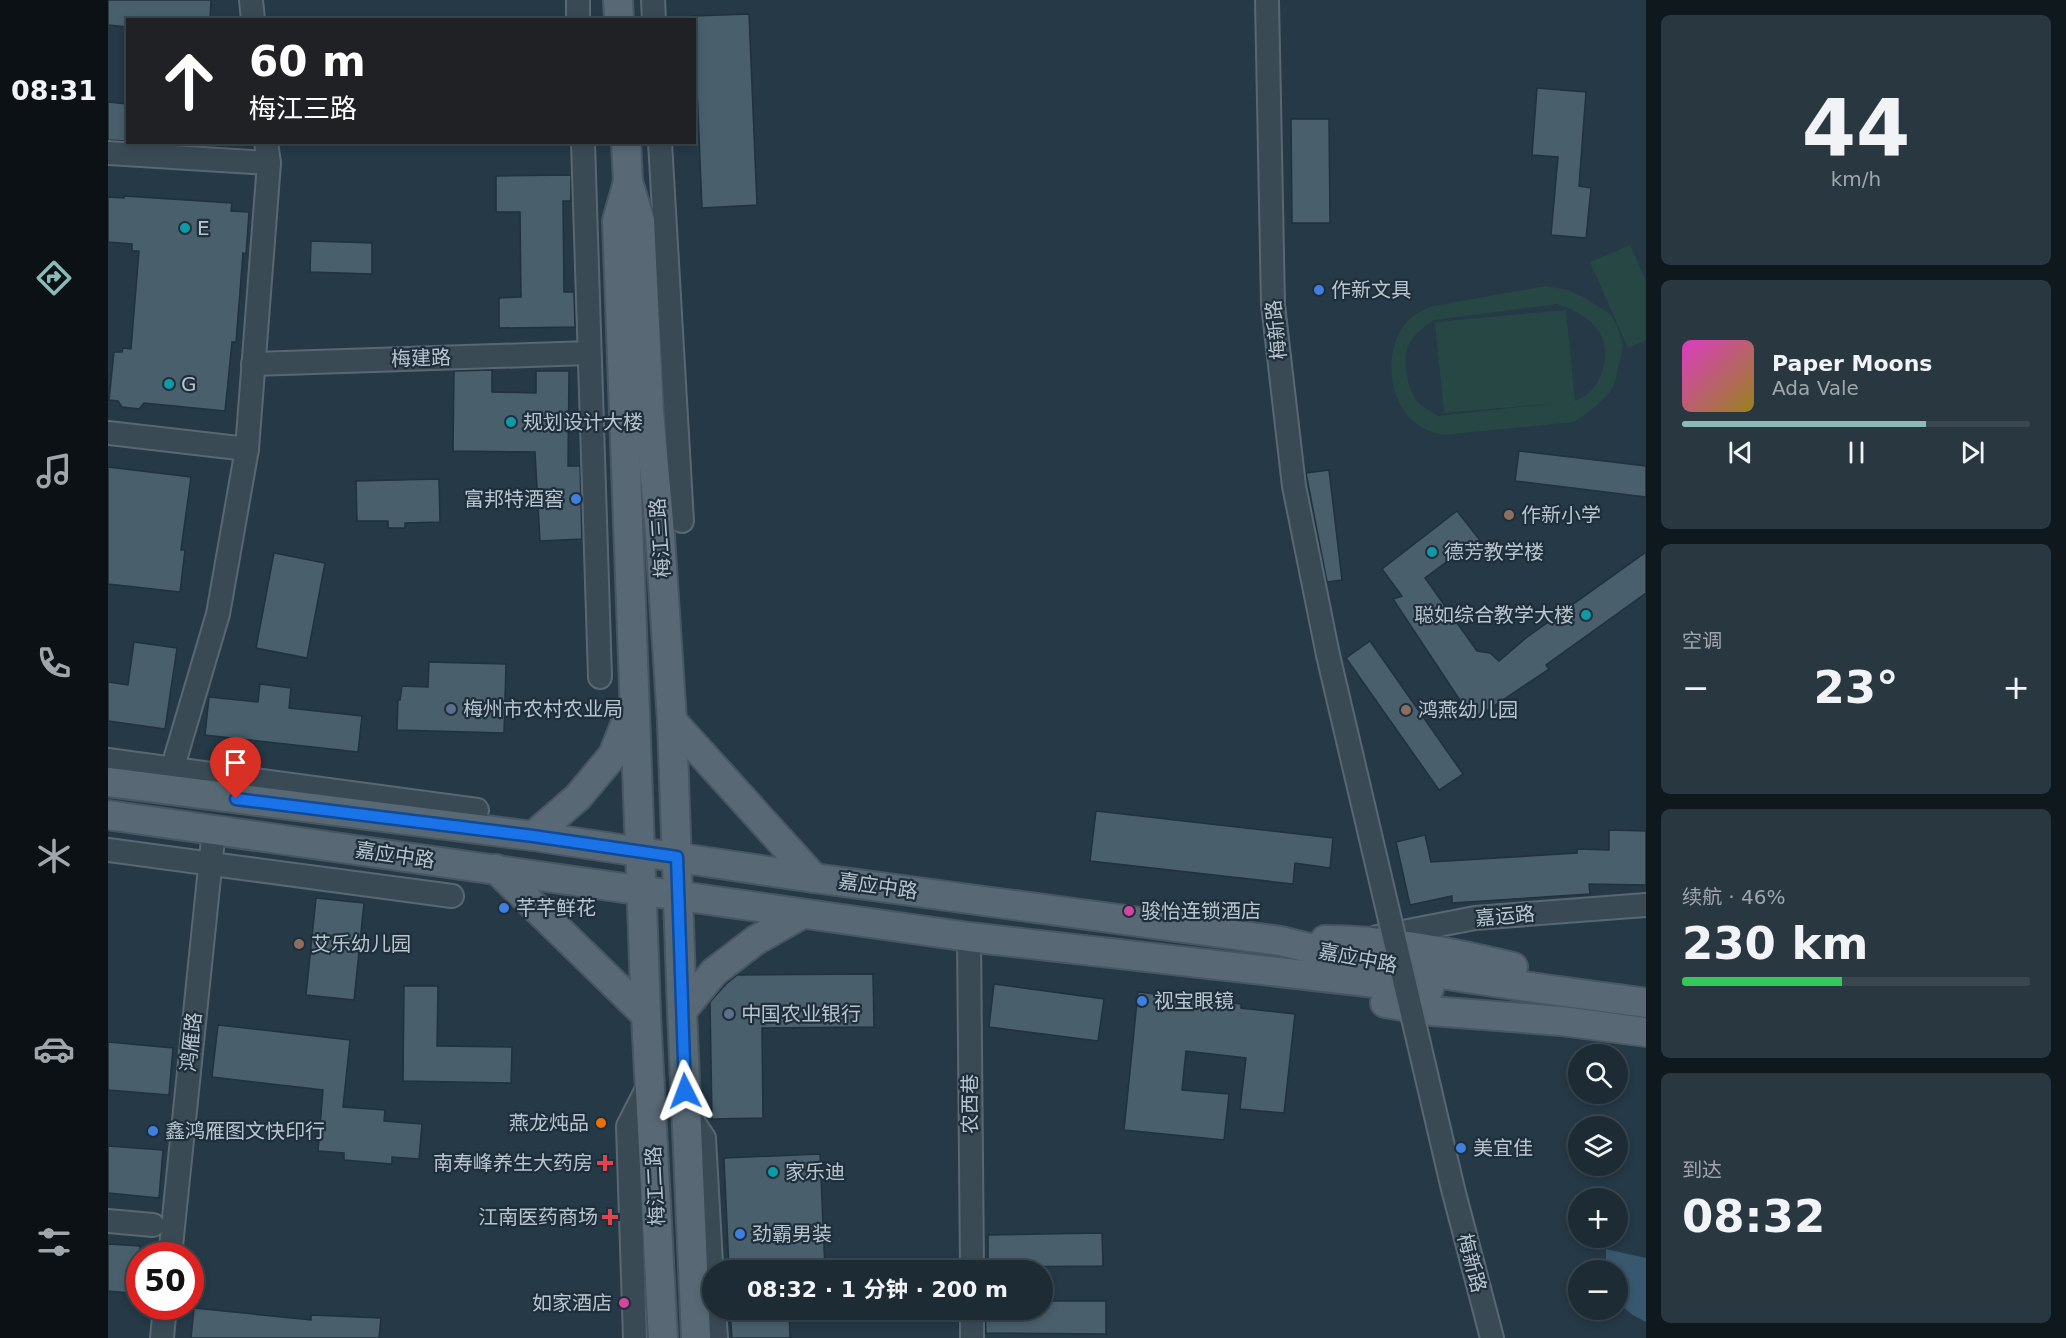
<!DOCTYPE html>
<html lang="zh">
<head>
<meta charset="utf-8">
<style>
  :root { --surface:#1c2b34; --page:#293740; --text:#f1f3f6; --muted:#a0a7ac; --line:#3a474f; --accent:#8bbbb9 }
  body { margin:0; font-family:"DejaVu Sans","Noto Sans SC",sans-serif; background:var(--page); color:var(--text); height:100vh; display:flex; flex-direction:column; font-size:22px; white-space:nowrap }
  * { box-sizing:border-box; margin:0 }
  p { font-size:20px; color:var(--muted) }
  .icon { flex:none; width:33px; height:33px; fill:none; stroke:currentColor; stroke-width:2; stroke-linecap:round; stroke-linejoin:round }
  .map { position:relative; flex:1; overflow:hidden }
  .drawer { display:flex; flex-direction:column; gap:15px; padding:15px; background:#0f181d; width:420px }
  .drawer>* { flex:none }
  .hud { position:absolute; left:18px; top:18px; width:570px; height:126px; border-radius:0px; box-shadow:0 3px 9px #0003,0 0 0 2px var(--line); background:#202124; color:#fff; overflow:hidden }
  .buttons { position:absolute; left:1460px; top:1044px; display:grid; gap:12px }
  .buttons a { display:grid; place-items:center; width:60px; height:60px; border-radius:50%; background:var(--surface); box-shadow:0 3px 9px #0003,0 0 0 2px var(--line); font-size:30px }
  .speed { position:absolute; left:18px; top:1242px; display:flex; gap:12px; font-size:30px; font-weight:700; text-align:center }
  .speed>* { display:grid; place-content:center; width:78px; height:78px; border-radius:50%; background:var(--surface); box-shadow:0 3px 9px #0003,0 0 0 2px var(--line); line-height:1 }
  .speed .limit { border:9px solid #d22; background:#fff; color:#111 }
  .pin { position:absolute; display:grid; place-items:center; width:51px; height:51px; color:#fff; margin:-62px -26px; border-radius:50% 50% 50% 0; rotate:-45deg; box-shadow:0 0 6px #0007 }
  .pin .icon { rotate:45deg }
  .me { position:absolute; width:66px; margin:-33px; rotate:357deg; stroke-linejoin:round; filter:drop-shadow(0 0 4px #0008) }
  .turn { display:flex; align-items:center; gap:21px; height:126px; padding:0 24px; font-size:27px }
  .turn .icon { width:78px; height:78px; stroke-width:2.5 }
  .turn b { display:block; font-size:42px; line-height:51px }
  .big { font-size:45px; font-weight:700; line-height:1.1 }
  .drawer .card { flex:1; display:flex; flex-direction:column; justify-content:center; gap:9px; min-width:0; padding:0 21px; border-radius:9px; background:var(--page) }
  .drawer .dial { align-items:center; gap:0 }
  .dial b { font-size:78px; line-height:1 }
  .song { display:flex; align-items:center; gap:18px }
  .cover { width:72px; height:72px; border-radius:9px; background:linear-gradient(135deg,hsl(310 70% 55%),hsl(50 70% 35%)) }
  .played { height:6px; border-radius:3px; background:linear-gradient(90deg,var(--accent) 70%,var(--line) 70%) }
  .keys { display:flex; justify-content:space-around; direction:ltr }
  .heat { display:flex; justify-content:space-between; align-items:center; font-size:33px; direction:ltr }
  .charge { height:9px; border-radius:4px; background:linear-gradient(90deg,#34c759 46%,var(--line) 0) }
  .trip { position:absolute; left:594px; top:1260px; width:351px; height:60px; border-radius:30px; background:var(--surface); box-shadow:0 3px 9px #0003,0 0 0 2px var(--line); font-weight:700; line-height:60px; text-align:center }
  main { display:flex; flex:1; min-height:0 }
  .dock { display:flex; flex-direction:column; width:108px; justify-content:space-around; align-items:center; background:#0b1115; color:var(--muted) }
  .dock .icon { width:42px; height:42px }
  .dock .selected { color:var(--accent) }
  .dock b { font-size:27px; color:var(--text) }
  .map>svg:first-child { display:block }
  .green { fill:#274745; fill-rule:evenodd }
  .water { fill:#37586e }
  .building { fill:#495f6c; stroke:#21313d; stroke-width:1.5 }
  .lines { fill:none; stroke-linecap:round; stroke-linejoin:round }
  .minor-casing { stroke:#596772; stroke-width:26 }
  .major-casing { stroke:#475661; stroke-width:32 }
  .minor { stroke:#3a4a55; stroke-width:22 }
  .major { stroke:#586975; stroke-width:28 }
  .minor-bridge-casing { stroke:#596772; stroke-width:26; stroke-linecap:butt }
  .minor-bridge { stroke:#3a4a55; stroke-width:22 }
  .route-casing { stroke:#114b97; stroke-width:15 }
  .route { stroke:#1a73e8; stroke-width:10 }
  .culture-dot { fill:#0f9aa8; stroke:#1e2f3b; stroke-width:2 }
  .shop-dot { fill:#3f7fe0; stroke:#1e2f3b; stroke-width:2 }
  .education-dot { fill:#8d6e63; stroke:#1e2f3b; stroke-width:2 }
  .service-dot { fill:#5c6f8a; stroke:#1e2f3b; stroke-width:2 }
  .hotel-dot { fill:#d1479c; stroke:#1e2f3b; stroke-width:2 }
  .food-dot { fill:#e8710a; stroke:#1e2f3b; stroke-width:2 }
  .health-dot { fill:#e0444e; stroke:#1e2f3b; stroke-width:2 }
  .labels { text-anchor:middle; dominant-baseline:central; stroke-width:4.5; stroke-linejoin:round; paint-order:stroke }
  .poi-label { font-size:20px; fill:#b8c4ce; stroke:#1e2f3b; text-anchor:start }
  .street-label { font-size:20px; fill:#b8c4ce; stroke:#1e2f3b }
</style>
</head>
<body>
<main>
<nav class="dock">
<b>08:31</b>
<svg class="icon selected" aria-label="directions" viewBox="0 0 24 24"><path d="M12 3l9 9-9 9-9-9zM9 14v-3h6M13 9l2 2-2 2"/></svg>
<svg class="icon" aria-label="music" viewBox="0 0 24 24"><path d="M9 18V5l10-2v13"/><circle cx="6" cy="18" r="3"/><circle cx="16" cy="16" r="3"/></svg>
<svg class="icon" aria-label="phone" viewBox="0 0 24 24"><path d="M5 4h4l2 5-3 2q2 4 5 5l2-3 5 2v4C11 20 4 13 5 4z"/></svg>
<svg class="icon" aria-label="climate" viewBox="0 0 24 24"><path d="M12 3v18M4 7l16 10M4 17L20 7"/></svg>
<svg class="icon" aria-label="car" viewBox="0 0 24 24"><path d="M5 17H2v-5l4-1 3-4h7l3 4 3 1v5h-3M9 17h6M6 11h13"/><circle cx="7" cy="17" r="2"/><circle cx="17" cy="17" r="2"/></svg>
<svg class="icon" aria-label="filters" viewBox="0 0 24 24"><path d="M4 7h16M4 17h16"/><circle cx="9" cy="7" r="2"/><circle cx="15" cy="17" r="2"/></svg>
</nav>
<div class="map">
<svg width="1538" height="1338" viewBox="0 0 1538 1338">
  <rect width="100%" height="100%" fill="#253946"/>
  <g class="green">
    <polygon points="1522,245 1538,281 1538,340 1520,348 1482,262"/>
    <path d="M1438 286 1460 290 1477 298 1502 314 1509 326 1515 346 1507 382 1502 392 1487 407 1466 422 1334 435C1323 432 1314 429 1305 421 1279 399 1276 348 1298 323 1305 314 1315 310 1325 306ZM1449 304C1482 315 1506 334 1494 372 1490 385 1480 396 1467 401L1458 310 1327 322 1336 413 1448 403 1331 416C1324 412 1313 407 1308 400 1303 393 1300 383 1299 374 1294 346 1303 336 1326 320Z"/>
  </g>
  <polygon class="water" points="1498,1249 1538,1258 1538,1322 1525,1315 1509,1302 1509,1270 1498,1270"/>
  <g class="building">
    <polygon points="0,0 103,0 102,20 20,20 20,27 0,25"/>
    <polygon points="641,14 649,205 594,208 586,16"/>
    <polygon points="1429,88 1478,92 1471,186 1483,188 1478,238 1443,235 1450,157 1424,155"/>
    <polygon points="0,102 20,104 17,141 0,140"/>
    <polygon points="1183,119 1221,119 1222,223 1184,223"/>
    <polygon points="463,175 463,201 455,201 456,292 466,292 467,327 391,328 391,298 413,297 412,212 388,212 388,176"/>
    <polygon points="16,196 124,203 123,211 141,212 138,254 135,253 128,342 124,342 117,411 36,403 31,409 14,407 10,401 1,400 6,352 14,352 15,348 23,349 31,251 24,251 24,244 0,242 0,197 16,198"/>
    <polygon points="203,241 264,243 264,274 202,272"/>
    <polygon points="384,370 384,392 428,393 428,371 461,371 460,466 472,466 474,539 432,541 427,452 345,451 346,371"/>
    <polygon points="1411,451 1538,466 1538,497 1407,481"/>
    <polygon points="0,467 83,477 73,550 77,550 72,592 0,584"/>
    <polygon points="1221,470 1234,580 1219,582 1198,473"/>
    <polygon points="331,479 332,522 297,523 297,528 280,528 280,521 249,521 248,481"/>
    <polygon points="1349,511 1375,544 1361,555 1356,549 1317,578 1369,651 1382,653 1391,661 1418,638 1538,552 1538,593 1438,665 1441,669 1365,720 1285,599 1294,596 1274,569"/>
    <polygon points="166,553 217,563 199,658 148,648"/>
    <polygon points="1262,641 1355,774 1331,790 1238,658"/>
    <polygon points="26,642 69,648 57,729 0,721 0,682 20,685"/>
    <polygon points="321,662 398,664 396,733 289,730 290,700 292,700 294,686 320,687"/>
    <polygon points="152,684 183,688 181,708 254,716 250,752 97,735 101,697 150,702"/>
    <polygon points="988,811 1225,838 1222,868 1187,863 1185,884 982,861"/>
    <polygon points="1501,830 1538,831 1538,885 1481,884 1482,894 1344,903 1344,896 1302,905 1288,842 1317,835 1323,862 1469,853 1469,849 1501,850"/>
    <polygon points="208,898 256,903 246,1000 198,995"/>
    <polygon points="765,974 766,1027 654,1028 655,1118 604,1119 602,1002 618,984 629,975"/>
    <polygon points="886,984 996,999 990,1041 881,1027"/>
    <polygon points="296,986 330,986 329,1046 404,1047 403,1083 295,1081"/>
    <polygon points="1030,992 1133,1004 1133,1008 1187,1014 1176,1113 1132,1109 1138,1058 1078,1051 1074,1090 1121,1094 1116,1140 1016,1130"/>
    <polygon points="110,1025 242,1040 235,1107 277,1110 276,1121 314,1124 311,1159 284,1157 284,1164 236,1160 236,1153 210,1151 215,1090 104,1077"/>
    <polygon points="0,1042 65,1048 61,1095 0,1090"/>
    <polygon points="0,1146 55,1150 51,1198 0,1193"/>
    <polygon points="712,1154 717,1270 621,1270 616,1158"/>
    <polygon points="994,1233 995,1266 880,1267 880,1235"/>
    <polygon points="0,1244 32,1246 32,1294 0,1291"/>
    <polygon points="934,1301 998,1301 998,1334 878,1333 877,1310 934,1310"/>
    <polygon points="86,1308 203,1320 203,1315 273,1318 271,1338 83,1338"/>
    <polygon points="622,1310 681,1310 682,1338 624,1338"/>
  </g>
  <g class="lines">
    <g class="minor-casing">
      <g id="minor">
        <polyline points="143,0 145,20"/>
        <polyline points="470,0 470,20"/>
        <polyline points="545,0 546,20"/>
        <polyline points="1159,0 1165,305 1186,486 1220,655"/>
        <polyline points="475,142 492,677"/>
        <polyline points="552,142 574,521"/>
        <polyline points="0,153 161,163"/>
        <polyline points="145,364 481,353"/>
        <polyline points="0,433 139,449"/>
        <polyline points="0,760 369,810"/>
        <polyline points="66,763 110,614 139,449 161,163 158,142"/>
        <polyline points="0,850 344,896"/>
        <polyline points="861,937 864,1270"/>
        <polyline points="1269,937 1367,918 1538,905"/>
        <polyline points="578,1111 596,1138 604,1281"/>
        <polyline points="1345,1189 1384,1338"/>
        <polyline points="0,1221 45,1225"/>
        <polyline points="62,1256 106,829"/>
        <polyline points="606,1310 608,1338"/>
        <polyline points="864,1310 864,1338"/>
        <polyline points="54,1338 57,1306"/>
        <polyline points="527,1338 520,1126 541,1085"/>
      </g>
    </g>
    <g class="major-casing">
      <g id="major">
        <polyline points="510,0 511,20"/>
        <polyline points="518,142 520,182 532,221 541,412 551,521 564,721 574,1011 588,1338"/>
        <polyline points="520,182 509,221 538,1015 555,1338"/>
        <polyline points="564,721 706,878"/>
        <path d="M0 782 425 836 706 878 1173 941C1292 972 1416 986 1538 1003"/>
        <polyline points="0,815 861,937 1321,989"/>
        <polyline points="425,836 470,797 505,755 521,715"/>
        <polyline points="388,869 538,1015"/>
        <path d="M1217 940C1282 940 1342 952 1405 967"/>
        <polyline points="1277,1003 1324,1011 1453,1021 1538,1032"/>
        <polyline points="574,1011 606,972 648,940 694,914"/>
      </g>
    </g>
    <use href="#minor" class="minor"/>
    <use href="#major" class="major"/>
    <g class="minor-bridge-casing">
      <polyline id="minor-bridge" points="1220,655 1345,1189"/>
    </g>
    <use href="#minor-bridge" class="minor-bridge"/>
  </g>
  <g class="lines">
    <g class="route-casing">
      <polyline id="route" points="128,799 425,836 569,857 577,1091"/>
    </g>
    <use href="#route" class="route"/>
  </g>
  <g class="culture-dot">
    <circle cx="77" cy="228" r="6"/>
    <circle cx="61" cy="384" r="6"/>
    <circle cx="403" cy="422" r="6"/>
    <circle cx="1324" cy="552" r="6"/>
    <circle cx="1478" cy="615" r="6"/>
    <circle cx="665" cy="1172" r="6"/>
  </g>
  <g class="shop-dot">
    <circle cx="1211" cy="290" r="6"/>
    <circle cx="468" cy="499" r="6"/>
    <circle cx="396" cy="908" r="6"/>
    <circle cx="1034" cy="1001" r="6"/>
    <circle cx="45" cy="1131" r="6"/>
    <circle cx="1353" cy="1148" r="6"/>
    <circle cx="632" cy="1234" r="6"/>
  </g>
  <g class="education-dot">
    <circle cx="1401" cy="515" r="6"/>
    <circle cx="1298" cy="710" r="6"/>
    <circle cx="191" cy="944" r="6"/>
  </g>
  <g class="service-dot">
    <circle cx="343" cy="709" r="6"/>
    <circle cx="621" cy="1014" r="6"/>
  </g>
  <g class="hotel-dot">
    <circle cx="1021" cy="911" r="6"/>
    <circle cx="516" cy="1303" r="6"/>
  </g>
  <circle class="food-dot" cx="493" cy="1123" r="6"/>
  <g class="health-dot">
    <path d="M494 1154h6v6h6v6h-6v6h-6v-6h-6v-6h6z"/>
    <path d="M499 1208h6v6h6v6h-6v6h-6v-6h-6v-6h6z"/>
  </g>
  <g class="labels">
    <g class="poi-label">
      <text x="89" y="228">E</text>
      <text x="1223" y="290">作新文具</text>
      <text x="73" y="384">G</text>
      <text x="415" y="422">规划设计大楼</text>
      <text x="456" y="499" text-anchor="end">富邦特酒窖</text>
      <text x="1413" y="515">作新小学</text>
      <text x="1336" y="552">德芳教学楼</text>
      <text x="1466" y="615" text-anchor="end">聪如综合教学大楼</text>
      <text x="355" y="709">梅州市农村农业局</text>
      <text x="1310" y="710">鸿燕幼儿园</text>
      <text x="408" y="908">芊芊鲜花</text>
      <text x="1033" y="911">骏怡连锁酒店</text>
      <text x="203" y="944">艾乐幼儿园</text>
      <text x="1046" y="1001">视宝眼镜</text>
      <text x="633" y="1014">中国农业银行</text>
      <text x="481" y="1123" text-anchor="end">燕龙炖品</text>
      <text x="57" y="1131">鑫鸿雁图文快印行</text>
      <text x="1365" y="1148">美宜佳</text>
      <text x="485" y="1163" text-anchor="end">南寿峰养生大药房</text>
      <text x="677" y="1172">家乐迪</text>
      <text x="490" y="1217" text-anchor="end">江南医药商场</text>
      <text x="644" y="1234">劲霸男装</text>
      <text x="504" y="1303" text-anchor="end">如家酒店</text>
    </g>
    <g class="street-label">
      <text transform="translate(1168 330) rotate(-96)">梅新路</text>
      <text transform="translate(313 358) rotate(-2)">梅建路</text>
      <text transform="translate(552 538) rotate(-94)">梅江三路</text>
      <text transform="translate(287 855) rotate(8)">嘉应中路</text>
      <text transform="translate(770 886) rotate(8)">嘉应中路</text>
      <text transform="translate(1397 916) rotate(-5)">嘉运路</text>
      <text transform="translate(1250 958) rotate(11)">嘉应中路</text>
      <text transform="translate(83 1042) rotate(-84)">鸿雁路</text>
      <text transform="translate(862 1104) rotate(-90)">农西巷</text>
      <text transform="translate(547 1186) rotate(-93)">梅江二路</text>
      <text transform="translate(1364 1263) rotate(75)">梅新路</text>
    </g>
  </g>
</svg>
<div class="buttons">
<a><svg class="icon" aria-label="search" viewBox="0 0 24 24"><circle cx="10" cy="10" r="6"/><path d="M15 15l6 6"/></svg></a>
<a><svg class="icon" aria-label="layers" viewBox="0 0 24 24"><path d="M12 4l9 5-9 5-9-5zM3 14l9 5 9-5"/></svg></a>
<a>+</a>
<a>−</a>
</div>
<div class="speed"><div class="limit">50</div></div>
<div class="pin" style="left:128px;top:799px;background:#d93025"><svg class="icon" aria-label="arrive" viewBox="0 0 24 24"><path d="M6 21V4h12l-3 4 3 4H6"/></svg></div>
<svg class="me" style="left:577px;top:1091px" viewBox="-20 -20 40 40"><path d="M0-17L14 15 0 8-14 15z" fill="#1a73e8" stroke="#fff" stroke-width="4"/></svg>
<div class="trip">08:32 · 1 分钟 · 200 m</div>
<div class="hud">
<div class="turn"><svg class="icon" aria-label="ahead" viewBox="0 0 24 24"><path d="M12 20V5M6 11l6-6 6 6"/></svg><div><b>60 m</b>梅江三路</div></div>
</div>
</div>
<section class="drawer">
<div class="card dial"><b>44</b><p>km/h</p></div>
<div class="card">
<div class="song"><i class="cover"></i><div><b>Paper Moons</b><p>Ada Vale</p></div></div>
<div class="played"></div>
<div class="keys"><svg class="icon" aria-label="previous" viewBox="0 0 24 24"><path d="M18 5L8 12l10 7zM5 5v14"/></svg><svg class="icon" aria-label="pause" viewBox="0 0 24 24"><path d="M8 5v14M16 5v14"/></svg><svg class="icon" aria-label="next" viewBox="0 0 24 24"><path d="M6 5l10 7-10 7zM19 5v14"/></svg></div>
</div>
<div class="card"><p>空调</p>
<div class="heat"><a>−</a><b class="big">23°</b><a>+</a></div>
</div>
<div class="card"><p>续航 · 46%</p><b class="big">230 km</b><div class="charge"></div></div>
<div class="card"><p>到达</p><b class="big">08:32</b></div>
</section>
</main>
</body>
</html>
